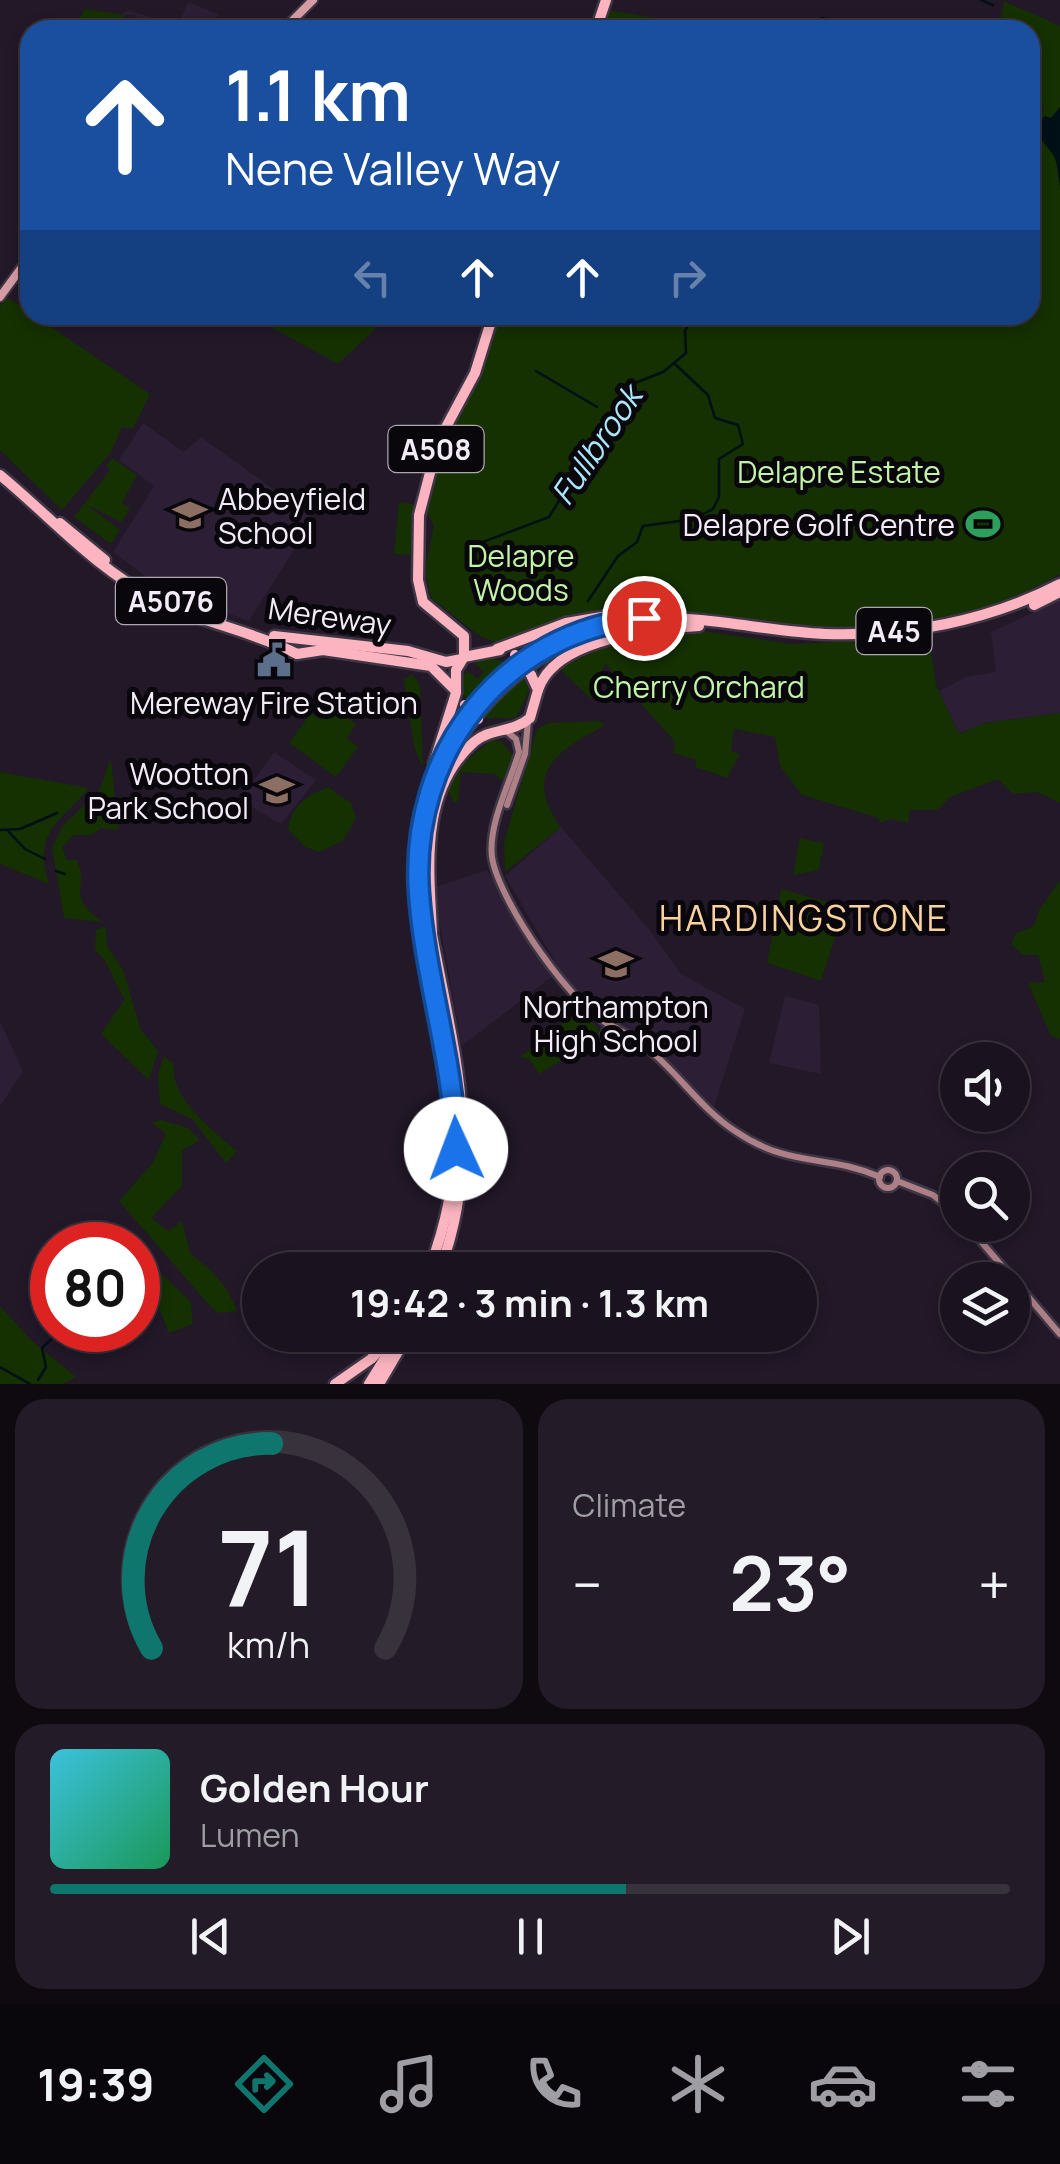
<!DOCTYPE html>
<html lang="en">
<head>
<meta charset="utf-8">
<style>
  :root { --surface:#1a121e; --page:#231b27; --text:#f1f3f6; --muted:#9f9ea4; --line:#38323c; --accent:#0f766e }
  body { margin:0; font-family:Manrope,sans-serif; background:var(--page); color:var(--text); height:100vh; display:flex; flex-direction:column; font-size:38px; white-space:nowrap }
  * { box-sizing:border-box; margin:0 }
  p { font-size:32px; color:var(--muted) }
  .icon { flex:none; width:55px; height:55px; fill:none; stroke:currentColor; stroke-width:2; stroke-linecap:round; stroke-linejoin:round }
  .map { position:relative; height:1384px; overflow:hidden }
  .panel { display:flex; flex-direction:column; gap:15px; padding:15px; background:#0e0a10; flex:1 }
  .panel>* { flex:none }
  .hud { position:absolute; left:20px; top:20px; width:1020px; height:305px; border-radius:30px; box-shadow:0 5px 15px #0003,0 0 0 2px var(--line); background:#1a4fa0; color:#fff; overflow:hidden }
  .tools { position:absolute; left:940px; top:1042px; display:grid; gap:20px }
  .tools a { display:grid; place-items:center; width:90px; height:90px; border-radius:50%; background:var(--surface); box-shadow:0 5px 15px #0003,0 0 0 2px var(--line); font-size:50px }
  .speed { position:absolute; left:30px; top:1222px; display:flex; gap:20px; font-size:50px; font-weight:700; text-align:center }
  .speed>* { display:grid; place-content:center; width:130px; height:130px; border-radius:50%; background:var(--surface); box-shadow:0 5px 15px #0003,0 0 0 2px var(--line); line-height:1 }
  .speed .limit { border:15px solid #d22; background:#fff; color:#111 }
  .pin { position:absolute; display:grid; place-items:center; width:85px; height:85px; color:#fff; margin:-42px; border:5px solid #fff; border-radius:50%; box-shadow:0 2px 10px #0007 }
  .me { position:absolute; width:110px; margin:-55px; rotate:358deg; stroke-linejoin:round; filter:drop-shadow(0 0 8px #0008) }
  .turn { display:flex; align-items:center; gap:35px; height:210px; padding:0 40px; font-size:45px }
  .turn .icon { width:130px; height:130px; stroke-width:2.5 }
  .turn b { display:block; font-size:70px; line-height:85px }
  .lanes { display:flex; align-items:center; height:95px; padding:0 40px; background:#0003; justify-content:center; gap:50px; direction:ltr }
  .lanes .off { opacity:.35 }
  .big { font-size:75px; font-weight:700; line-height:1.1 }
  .panel .tile { flex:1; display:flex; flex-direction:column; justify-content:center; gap:15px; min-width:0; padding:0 35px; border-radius:30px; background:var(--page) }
  .panel .dial { align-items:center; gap:0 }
  .dial svg { height:260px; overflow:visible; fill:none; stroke:var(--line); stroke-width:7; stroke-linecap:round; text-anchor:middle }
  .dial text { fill:var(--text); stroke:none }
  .song { display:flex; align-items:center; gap:30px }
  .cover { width:120px; height:120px; border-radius:15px; background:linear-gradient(135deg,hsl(190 70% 55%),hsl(150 70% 35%)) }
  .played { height:10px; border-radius:5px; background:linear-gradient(90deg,var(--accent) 60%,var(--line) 60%) }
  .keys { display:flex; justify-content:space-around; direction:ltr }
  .heat { display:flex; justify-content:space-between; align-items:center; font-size:55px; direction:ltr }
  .panel .tiles { flex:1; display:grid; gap:15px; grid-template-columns:1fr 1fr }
  .tile:last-child { grid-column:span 2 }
  .trip { position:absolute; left:242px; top:1252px; width:575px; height:100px; border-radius:50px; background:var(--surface); box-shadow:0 5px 15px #0003,0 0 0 2px var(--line); font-weight:700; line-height:100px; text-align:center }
  .dock { display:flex; height:160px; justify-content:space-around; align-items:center; background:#0a070c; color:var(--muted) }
  .dock .icon { width:70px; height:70px }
  .dock .selected { color:var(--accent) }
  .dock b { font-size:45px; color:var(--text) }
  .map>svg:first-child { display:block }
  .built { fill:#2c1e34 }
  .green { fill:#153001 }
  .water { fill:#001016 }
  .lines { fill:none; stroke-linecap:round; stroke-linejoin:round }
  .stream { stroke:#001016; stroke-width:2.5 }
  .secondary-casing { stroke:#3f3645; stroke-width:11 }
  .primary-casing { stroke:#3f3645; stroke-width:12 }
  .highway-casing { stroke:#3f3645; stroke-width:15 }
  .secondary { stroke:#ad8087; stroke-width:6 }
  .primary { stroke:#d69ca5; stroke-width:8 }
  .highway { stroke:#fcb5c0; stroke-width:10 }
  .highway-bridge-casing { stroke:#3f3645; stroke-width:15; stroke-linecap:butt }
  .highway-bridge { stroke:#fcb5c0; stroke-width:10 }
  .route-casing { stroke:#114b97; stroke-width:25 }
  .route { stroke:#1a73e8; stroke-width:18 }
  .labels { text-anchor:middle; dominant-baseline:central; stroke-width:10; stroke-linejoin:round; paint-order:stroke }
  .shield { fill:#09060c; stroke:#ada7b1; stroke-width:2.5 }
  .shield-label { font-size:28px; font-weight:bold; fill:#f3ecf8 }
  .park-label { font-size:30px; fill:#c2f4a7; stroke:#09060c }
  .poi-label { font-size:30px; fill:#f3ecf8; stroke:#09060c; text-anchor:end }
  .street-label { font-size:30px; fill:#f3ecf8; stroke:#09060c }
  .water-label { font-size:32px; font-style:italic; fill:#a9e8fa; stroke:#09060c }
  .quarter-label { font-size:35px; letter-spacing:2.5px; fill:#fad29e; stroke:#09060c }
</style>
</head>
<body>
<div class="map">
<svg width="1060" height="1384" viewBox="0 0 1060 1384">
  <rect width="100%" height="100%" fill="#221828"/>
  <g class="built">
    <polygon points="188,2 218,14 211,30 135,30 131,29 136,15 121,15 127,10 178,25"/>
    <polygon points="143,423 184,452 201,437 314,518 249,621 166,591 113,552 154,486 119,460"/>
    <polygon points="1060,600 1060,713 984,723 959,734 939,691 966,677 996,672 991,632"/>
    <polygon points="274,752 316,780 281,824 240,800"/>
    <polygon points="561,827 648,928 680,973 745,1009 714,1107 672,1064 589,1007 567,982 505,876"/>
    <polygon points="487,870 554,975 462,1046 433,888"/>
    <polygon points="785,996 819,1005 821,1074 769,1063"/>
    <polygon points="0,1021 23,1071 1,1105 0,1104"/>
  </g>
  <g class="green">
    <path d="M1004 1 1060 26V574C973 627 850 636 748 622 708 617 667 607 626 610 584 614 540 632 499 643L481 637 431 598 425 570 434 525 426 511 446 440 477 383 499 315H1030V118L1040 121 1044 106 1030 105V30H999Z"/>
    <polygon points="84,9 125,15 119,30 76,30"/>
    <polygon points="607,10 720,28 723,20 738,23 745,30 600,30"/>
    <polygon points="7,297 150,394 133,429 122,427 111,452 62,510 0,450 0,306"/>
    <polygon points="249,315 374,315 386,319 338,364"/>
    <polygon points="112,458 137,475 122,503 130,509 121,522 85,504 120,530 111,544 74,517 110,470 106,466"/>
    <polygon points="399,502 417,505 412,555 394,554"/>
    <polygon points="702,631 792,644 929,637 936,685 959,734 984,723 1060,713 1060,803 1037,792 1013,794 998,779 950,797 937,810 910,810 908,823 890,819 880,823 878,818 802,795 780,766 775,737 734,729 731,751 740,754 727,778 695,767 696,760 673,753 675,742 605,663 591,699 559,668 616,641"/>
    <path d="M479 656 513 663 469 705C462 692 456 684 467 671L477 678 484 672 471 660Z"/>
    <polygon points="524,673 529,691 516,718 484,718"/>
    <polygon points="412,674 420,685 423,768 414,747 404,679"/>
    <polygon points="330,706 356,724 347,738 358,747 336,777 289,743 311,713 321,720"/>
    <path d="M600 721 604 726C559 750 521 772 561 827L505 872 504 842 537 729 548 723Z"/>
    <polygon points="491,740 501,741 513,755 504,782 494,774 461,772 458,801 454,803 448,790 464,763"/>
    <path d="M111 758 118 830 101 828 91 835H74L62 847 67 860H77C90 889 64 894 103 922L64 918 52 848 63 825 99 791Z"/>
    <path d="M0 772 89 788C59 824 33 831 49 884L0 864Z"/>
    <path d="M328 787 351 803 356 818 343 841 319 852 305 847 288 829C291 806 307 795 328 787Z"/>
    <polygon points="800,838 824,843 819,870 793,875"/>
    <polygon points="1060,880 1060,1039 1051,1036 1028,983 1045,982 1038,955 1023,955 1011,944 1016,933 1034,926 1039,910"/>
    <polygon points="781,889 845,907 821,981 767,963"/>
    <path d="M106 926 107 946 123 970 141 1030 158 1051 149 1080 101 1034 125 999C112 982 112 964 95 950L96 930Z"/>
    <polygon points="581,1009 598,1029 599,1037 539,1074 529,1059 520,1057"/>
    <path d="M164 1056 174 1064C168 1095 215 1133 237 1151L226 1163 193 1120 160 1104 158 1074Z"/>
    <path d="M162 1120 188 1128 200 1140 182 1151V1186L151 1218 169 1231 182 1221 190 1253C209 1269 227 1282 237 1311L218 1313 210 1306 119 1201 152 1164 166 1134 151 1122Z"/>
    <polygon points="138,1251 191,1302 193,1324 169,1333 152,1291 138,1284"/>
    <polygon points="0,1306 31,1340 76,1377 62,1384 0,1384"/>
  </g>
  <path class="water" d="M1060 107V187C1058 177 1058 161 1052 153 1041 138 1034 136 1044 116L1051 118Z"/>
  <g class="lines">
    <g class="stream">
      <polyline points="981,0 993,5"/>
      <polyline points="822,18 859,30"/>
      <polyline points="1030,118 1040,122"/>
      <polyline points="536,371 597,407"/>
      <polyline points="467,548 549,517 576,473 594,460 591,445 630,385 663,372 686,353 685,331 694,315"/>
      <polyline points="588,601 618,556 637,542 643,526 694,519 713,509 719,497 719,459 743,444 738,425 715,418 708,395 675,364"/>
      <polyline points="0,830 20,829 57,813"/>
      <polyline points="7,830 25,849 45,859"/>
      <polyline points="56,871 65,874"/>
      <polyline points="0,1367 30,1384"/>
      <polyline points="38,1380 46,1367 42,1348 61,1330"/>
    </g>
    <g class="secondary-casing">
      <g id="secondary">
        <path d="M506 731 516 739 519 752C510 783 488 824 492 857 498 900 576 1015 617 1028L614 1040 604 1035 608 1026"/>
        <polyline points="507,805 525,754 528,721"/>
        <path d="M619 1030C668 1054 691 1102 735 1131 791 1169 825 1153 880 1177"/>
        <circle cx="888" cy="1179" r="9"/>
        <polyline points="897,1181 933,1195 958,1215"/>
        <polyline points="967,1225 1060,1334"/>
      </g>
    </g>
    <g class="primary-casing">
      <g id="primary">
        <polyline points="283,30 313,0"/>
        <polyline points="0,297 30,256"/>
      </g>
    </g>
    <g class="highway-casing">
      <g id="highway">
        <polyline points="596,30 606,0"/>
        <path d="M0 475C52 518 94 567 155 599 201 623 253 631 297 654L323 650 431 666 456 691"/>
        <polyline points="60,523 105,560"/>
        <polyline points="1034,605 1060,592"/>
        <polyline points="274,636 408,651 446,662 462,659"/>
        <polyline points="497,649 566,623 625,613"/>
        <polyline points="464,657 464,636 423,602 418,580 419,515 438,442 475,373 493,315"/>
        <path d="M538 690C555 638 653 629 699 626"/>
        <polyline points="456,691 456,670 464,657 500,650"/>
        <path d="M460 739C503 673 567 630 647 624"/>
        <polyline points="434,763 456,693"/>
        <path d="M431 929C453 1050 485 1148 440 1270"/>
        <path d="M432 932C429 867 419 791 474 742 490 728 513 733 530 718L538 690 531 675"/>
        <path d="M429 1270C448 1220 458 1167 455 1114 450 1039 423 966 419 890 412 783 467 683 564 637 646 598 739 630 825 634 905 637 989 621 1060 584"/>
        <polyline points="335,1384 371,1359 393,1335"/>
        <polyline points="369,1384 395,1342"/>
        <polyline points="379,1384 408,1335"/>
      </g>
    </g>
    <use href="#secondary" class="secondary"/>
    <use href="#primary" class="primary"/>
    <use href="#highway" class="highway"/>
    <g class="highway-bridge-casing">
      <g id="highway-bridge">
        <polyline points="515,655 531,675"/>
        <polyline points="465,705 478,719"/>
      </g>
    </g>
    <use href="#highway-bridge" class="highway-bridge"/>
  </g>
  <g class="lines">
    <g class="route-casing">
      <path id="route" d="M456 1149C454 1061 425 979 419 893 409 753 503 631 644 618"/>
    </g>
    <use href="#route" class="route"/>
  </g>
  <defs>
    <g id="school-bare" transform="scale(2.7)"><path d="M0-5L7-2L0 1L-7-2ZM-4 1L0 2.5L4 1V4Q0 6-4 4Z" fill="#8d6e63" stroke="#09060c" stroke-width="2.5" paint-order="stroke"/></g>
    <g id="stadium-bare" transform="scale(2.7)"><path d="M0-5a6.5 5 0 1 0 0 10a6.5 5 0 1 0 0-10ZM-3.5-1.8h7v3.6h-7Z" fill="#2e9e5b" stroke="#09060c" stroke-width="2.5" paint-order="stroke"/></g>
    <g id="civic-bare" transform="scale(2.7)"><path d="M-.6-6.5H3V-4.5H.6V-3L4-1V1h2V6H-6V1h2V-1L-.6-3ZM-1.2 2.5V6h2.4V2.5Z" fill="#5c6f8a" stroke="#09060c" stroke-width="2.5" paint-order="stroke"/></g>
  </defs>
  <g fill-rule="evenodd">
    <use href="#school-bare" x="190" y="515"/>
    <use href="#stadium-bare" x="983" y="524"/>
    <use href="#civic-bare" x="274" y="660"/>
    <use href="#school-bare" x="277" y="790"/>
    <use href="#school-bare" x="616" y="964"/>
  </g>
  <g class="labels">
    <g class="shield">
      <rect x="388.5" y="426" width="95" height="46" rx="8"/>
      <rect x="116" y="578" width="110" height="46" rx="8"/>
      <rect x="856.5" y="608" width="75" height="46" rx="8"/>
    </g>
    <g class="shield-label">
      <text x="436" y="449">A508</text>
      <text x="171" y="601">A5076</text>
      <text x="894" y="631">A45</text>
    </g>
    <g class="park-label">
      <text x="839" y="471">Delapre Estate</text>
      <text x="521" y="555">Delapre<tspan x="521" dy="34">Woods</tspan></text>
      <text x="699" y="686">Cherry Orchard</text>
    </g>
    <g class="poi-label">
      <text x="218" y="498" text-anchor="start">Abbeyfield<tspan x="218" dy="34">School</tspan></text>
      <text x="955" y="524">Delapre Golf Centre</text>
      <text x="274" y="702" text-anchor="middle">Mereway Fire Station</text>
      <text x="249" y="773">Wootton<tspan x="249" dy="34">Park School</tspan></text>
      <text x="616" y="1006" text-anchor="middle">Northampton<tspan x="616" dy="34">High School</tspan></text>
    </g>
    <g class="street-label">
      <text transform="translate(330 616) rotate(8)">Mereway</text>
    </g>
    <g class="water-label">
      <text transform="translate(596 445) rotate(-56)">Fullbrook</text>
    </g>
    <g class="quarter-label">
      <text x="804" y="918">HARDINGSTONE</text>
    </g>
  </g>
</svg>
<div class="tools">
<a><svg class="icon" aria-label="sound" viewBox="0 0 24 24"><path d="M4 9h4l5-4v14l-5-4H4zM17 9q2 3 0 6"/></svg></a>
<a><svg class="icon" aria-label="search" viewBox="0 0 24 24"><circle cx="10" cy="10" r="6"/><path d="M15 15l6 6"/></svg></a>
<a><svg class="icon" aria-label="layers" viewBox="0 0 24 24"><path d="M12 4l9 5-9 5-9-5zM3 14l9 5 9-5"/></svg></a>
</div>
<div class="speed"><div class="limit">80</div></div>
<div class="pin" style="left:644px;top:618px;background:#d93025"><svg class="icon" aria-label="arrive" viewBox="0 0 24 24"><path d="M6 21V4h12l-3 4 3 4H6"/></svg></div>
<svg class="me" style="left:456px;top:1149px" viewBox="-20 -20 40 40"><circle r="19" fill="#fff"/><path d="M0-13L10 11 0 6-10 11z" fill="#1a73e8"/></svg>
<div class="trip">19:42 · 3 min · 1.3 km</div>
<div class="hud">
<div class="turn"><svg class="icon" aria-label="ahead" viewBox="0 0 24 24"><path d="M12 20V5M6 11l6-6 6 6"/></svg><div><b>1.1 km</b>Nene Valley Way</div></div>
<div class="lanes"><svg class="icon off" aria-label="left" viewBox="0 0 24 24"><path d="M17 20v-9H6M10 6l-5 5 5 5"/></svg><svg class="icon" aria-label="ahead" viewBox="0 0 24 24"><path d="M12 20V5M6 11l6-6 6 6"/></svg><svg class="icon" aria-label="ahead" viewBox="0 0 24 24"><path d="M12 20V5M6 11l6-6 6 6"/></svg><svg class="icon off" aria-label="right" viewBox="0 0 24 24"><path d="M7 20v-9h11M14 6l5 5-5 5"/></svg></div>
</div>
</div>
<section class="panel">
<div class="tiles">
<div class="tile dial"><svg viewBox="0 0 100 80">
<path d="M14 69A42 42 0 1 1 86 69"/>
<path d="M14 69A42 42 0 0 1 51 6" stroke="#0f766e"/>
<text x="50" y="56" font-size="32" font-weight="700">71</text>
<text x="50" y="72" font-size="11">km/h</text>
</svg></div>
<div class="tile"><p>Climate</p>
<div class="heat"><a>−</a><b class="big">23°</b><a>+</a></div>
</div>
<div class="tile">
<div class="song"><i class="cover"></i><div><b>Golden Hour</b><p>Lumen</p></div></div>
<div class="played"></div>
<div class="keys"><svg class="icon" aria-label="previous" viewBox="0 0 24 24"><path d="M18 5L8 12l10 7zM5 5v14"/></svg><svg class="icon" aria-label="pause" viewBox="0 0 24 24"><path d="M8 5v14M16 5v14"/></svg><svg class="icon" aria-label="next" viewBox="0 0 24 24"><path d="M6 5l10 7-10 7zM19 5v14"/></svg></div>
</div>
</div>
</section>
<nav class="dock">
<b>19:39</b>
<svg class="icon selected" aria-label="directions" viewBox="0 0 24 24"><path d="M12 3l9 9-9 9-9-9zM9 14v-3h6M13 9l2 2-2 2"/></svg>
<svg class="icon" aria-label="music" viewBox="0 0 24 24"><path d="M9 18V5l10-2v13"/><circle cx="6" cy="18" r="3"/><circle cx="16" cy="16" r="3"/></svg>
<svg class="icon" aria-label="phone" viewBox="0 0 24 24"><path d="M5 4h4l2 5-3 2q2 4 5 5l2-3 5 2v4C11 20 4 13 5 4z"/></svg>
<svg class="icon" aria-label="climate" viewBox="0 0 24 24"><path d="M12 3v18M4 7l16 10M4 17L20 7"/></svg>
<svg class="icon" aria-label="car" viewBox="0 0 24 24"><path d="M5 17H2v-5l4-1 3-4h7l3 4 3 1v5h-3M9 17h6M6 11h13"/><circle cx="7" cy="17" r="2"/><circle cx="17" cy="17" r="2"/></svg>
<svg class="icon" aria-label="filters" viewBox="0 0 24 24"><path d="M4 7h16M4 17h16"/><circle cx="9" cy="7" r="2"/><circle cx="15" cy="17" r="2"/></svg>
</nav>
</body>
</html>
